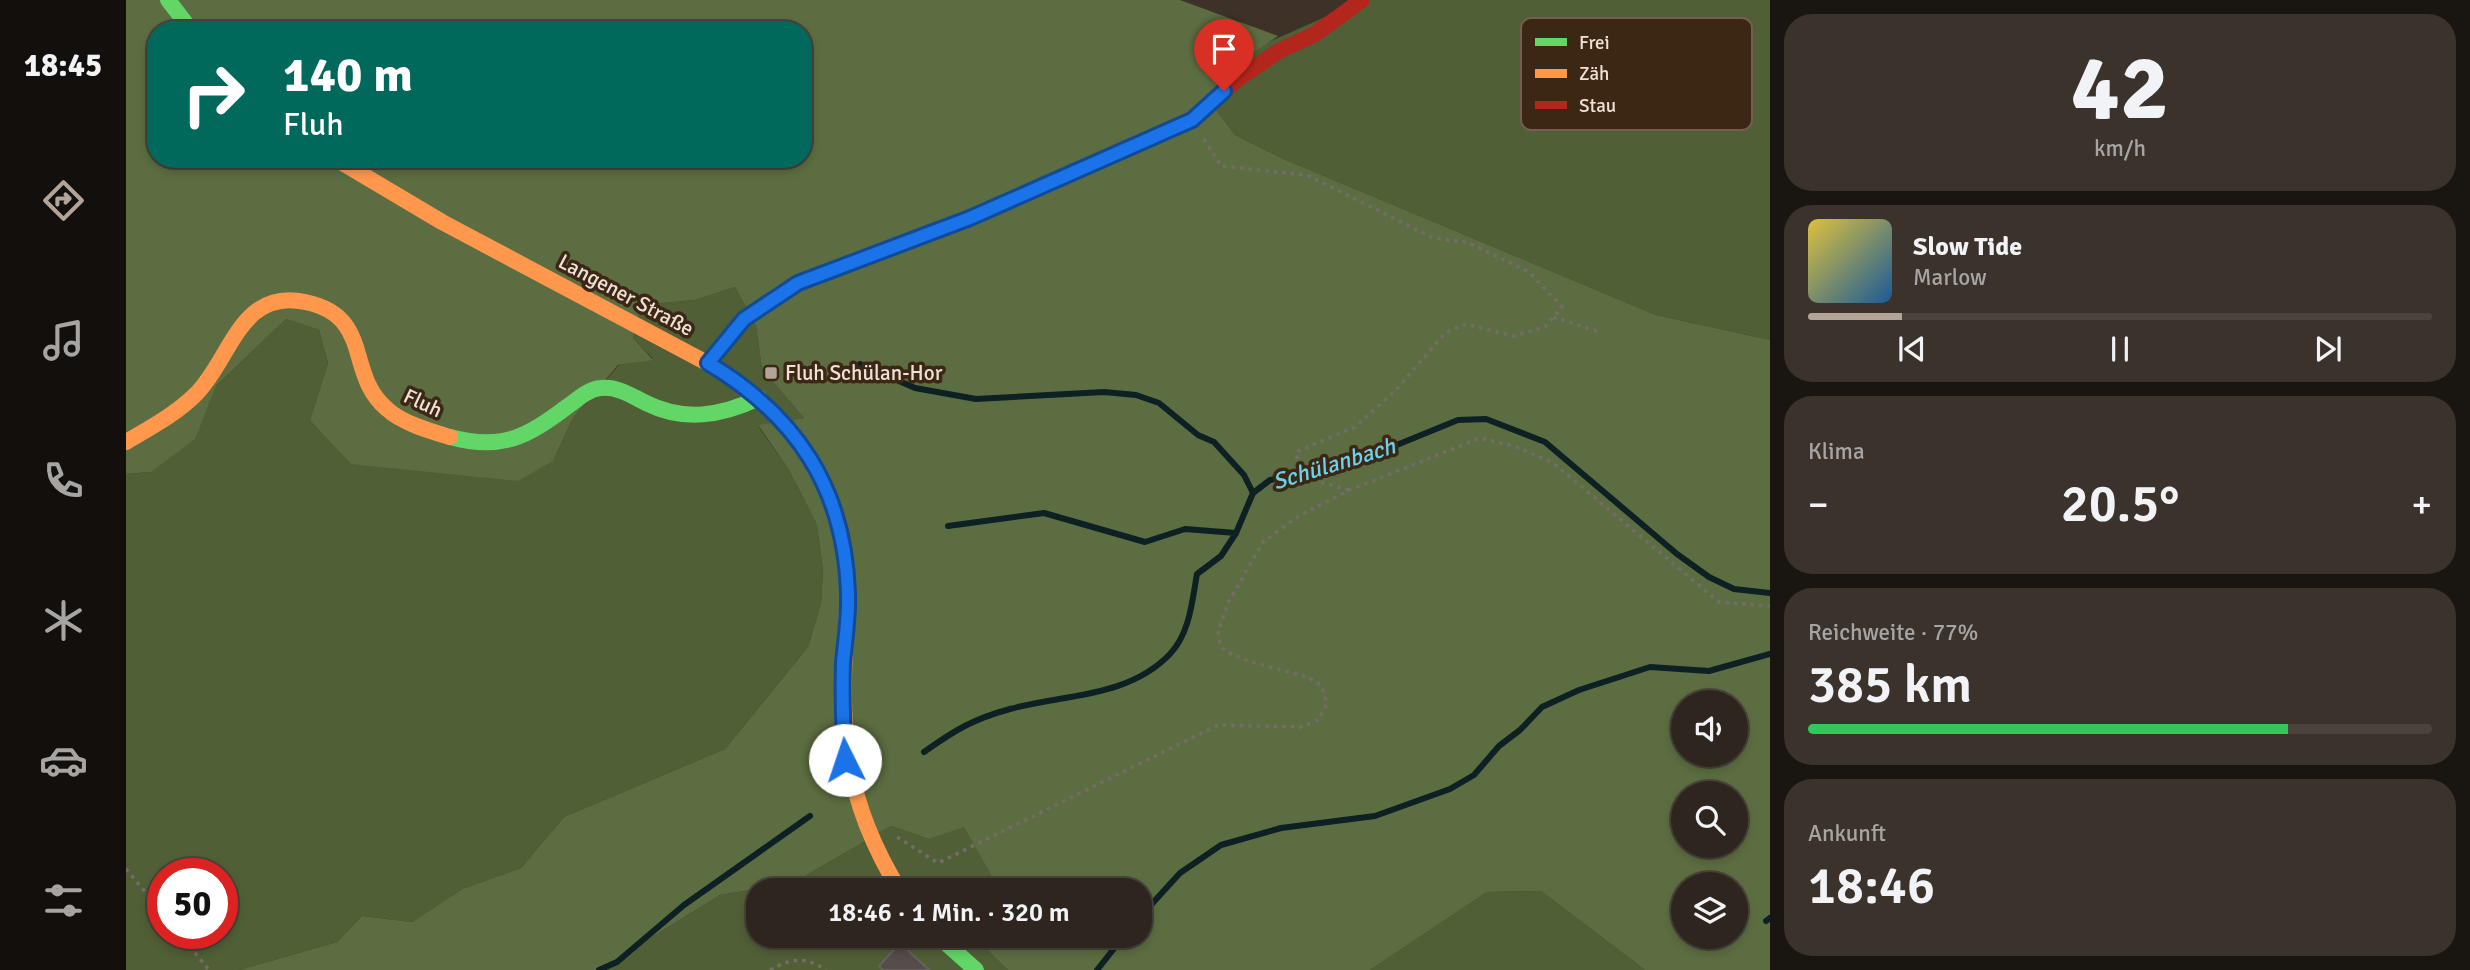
<!DOCTYPE html>
<html lang="de">
<head>
<meta charset="utf-8">
<style>
  :root { --surface:#2e261e; --page:#3a322b; --text:#f1f3f6; --muted:#a7a5a4; --line:#49433c; --accent:#b2a499 }
  body { margin:0; font-family:Signika,sans-serif; background:var(--page); color:var(--text); height:100vh; display:flex; flex-direction:column; font-size:26px; white-space:nowrap }
  * { box-sizing:border-box; margin:0 }
  p { font-size:23px; color:var(--muted) }
  .icon { flex:none; width:38px; height:38px; fill:none; stroke:currentColor; stroke-width:2; stroke-linecap:round; stroke-linejoin:round }
  .map { position:relative; flex:1; overflow:hidden }
  .sheet { display:flex; flex-direction:column; gap:14px; padding:14px; background:#191510; width:700px }
  .sheet>* { flex:none }
  .top-card { position:absolute; left:21px; top:21px; width:665px; height:147px; border-radius:28px; box-shadow:0 4px 10px #0003,0 0 0 2px var(--line); background:#00695c; color:#fff; overflow:hidden }
  .tools { position:absolute; left:1545px; top:690px; display:grid; gap:14px }
  .tools a { display:grid; place-items:center; width:77px; height:77px; border-radius:50%; background:var(--surface); box-shadow:0 4px 10px #0003,0 0 0 2px var(--line); font-size:35px }
  .speed { position:absolute; left:21px; top:858px; display:flex; gap:14px; font-size:35px; font-weight:700; text-align:center }
  .speed>* { display:grid; place-content:center; width:91px; height:91px; border-radius:50%; background:var(--surface); box-shadow:0 4px 10px #0003,0 0 0 2px var(--line); line-height:1 }
  .speed .limit { border:10px solid #d22; background:#fff; color:#111 }
  .pin { position:absolute; display:grid; place-items:center; width:60px; height:60px; color:#fff; margin:-72px -30px; border-radius:50% 50% 50% 0; rotate:-45deg; box-shadow:0 0 7px #0007 }
  .pin .icon { rotate:45deg }
  .me { position:absolute; width:77px; margin:-38px; rotate:356deg; stroke-linejoin:round; filter:drop-shadow(0 0 5px #0008) }
  .turn { display:flex; align-items:center; gap:24px; height:147px; padding:0 21px; font-size:32px }
  .turn .icon { width:91px; height:91px; stroke-width:2.5 }
  .turn b { display:block; font-size:49px; line-height:60px }
  .big { font-size:52px; font-weight:600; line-height:1.1 }
  .sheet .card { flex:1; display:flex; flex-direction:column; justify-content:center; gap:10px; min-width:0; padding:0 24px; border-radius:28px; background:var(--page) }
  .sheet .dial { align-items:center; gap:0 }
  .dial b { font-size:91px; line-height:1 }
  .song { display:flex; align-items:center; gap:21px }
  .cover { width:84px; height:84px; border-radius:10px; background:linear-gradient(135deg,hsl(50 70% 55%),hsl(210 70% 35%)) }
  .played { height:7px; border-radius:4px; background:linear-gradient(90deg,var(--accent) 15%,var(--line) 15%) }
  .keys { display:flex; justify-content:space-around; direction:ltr }
  .heat { display:flex; justify-content:space-between; align-items:center; font-size:38px; direction:ltr }
  .charge { height:10px; border-radius:5px; background:linear-gradient(90deg,#34c759 77%,var(--line) 0) }
  .trip { position:absolute; left:620px; top:878px; width:406px; height:70px; border-radius:28px; background:var(--surface); box-shadow:0 4px 10px #0003,0 0 0 2px var(--line); font-weight:600; line-height:70px; text-align:center }
  main { display:flex; flex:1; min-height:0 }
  .dock { display:flex; flex-direction:column; width:126px; justify-content:space-around; align-items:center; background:#120f0c; color:var(--muted) }
  .dock .icon { width:49px; height:49px }
  .dock .active { color:var(--accent) }
  .dock b { font-size:32px; color:var(--text) }
  .map>svg:first-child { display:block }
  .green { fill:#505f36; fill-rule:evenodd }
  .forest { fill:#5c6d41; fill-rule:evenodd }
  .lines { fill:none; stroke-linecap:round; stroke-linejoin:round }
  .stream { stroke:#0d2024; stroke-width:6 }
  .building { fill:#554c4c; stroke:#696060; stroke-width:2 }
  .path { stroke:#756c69; stroke-width:3.5; stroke-dasharray:3.5 5; stroke-linecap:butt }
  .fast { stroke:#63d668; stroke-width:16 }
  .slow { stroke:#ff974d; stroke-width:16 }
  .jam { stroke:#b3261e; stroke-width:16 }
  .route-casing { stroke:#114b97; stroke-width:18 }
  .route { stroke:#1a73e8; stroke-width:12 }
  .poi-dot { fill:#b2a499; stroke:#3c2715; stroke-width:2.5 }
  .labels { text-anchor:middle; dominant-baseline:central; stroke-width:7; stroke-linejoin:round; paint-order:stroke }
  .street-label { font-size:21px; fill:#f0e1d6; stroke:#3c2715 }
  .poi-label { font-size:21px; fill:#f0e1d6; stroke:#3c2715; text-anchor:start }
  .water-label { font-size:23px; font-style:italic; fill:#6ad4f0; stroke:#3c2715 }
  .key { fill:#3c2715; stroke:#725f4f; stroke-width:2 }
  .key-label { font-size:19px; fill:#f0e1d6 }
</style>
</head>
<body>
<main>
<nav class="dock">
<b>18:45</b>
<svg class="icon active" aria-label="directions" viewBox="0 0 24 24"><path d="M12 3l9 9-9 9-9-9zM9 14v-3h6M13 9l2 2-2 2"/></svg>
<svg class="icon" aria-label="music" viewBox="0 0 24 24"><path d="M9 18V5l10-2v13"/><circle cx="6" cy="18" r="3"/><circle cx="16" cy="16" r="3"/></svg>
<svg class="icon" aria-label="phone" viewBox="0 0 24 24"><path d="M5 4h4l2 5-3 2q2 4 5 5l2-3 5 2v4C11 20 4 13 5 4z"/></svg>
<svg class="icon" aria-label="climate" viewBox="0 0 24 24"><path d="M12 3v18M4 7l16 10M4 17L20 7"/></svg>
<svg class="icon" aria-label="car" viewBox="0 0 24 24"><path d="M5 17H2v-5l4-1 3-4h7l3 4 3 1v5h-3M9 17h6M6 11h13"/><circle cx="7" cy="17" r="2"/><circle cx="17" cy="17" r="2"/></svg>
<svg class="icon" aria-label="filters" viewBox="0 0 24 24"><path d="M4 7h16M4 17h16"/><circle cx="9" cy="7" r="2"/><circle cx="15" cy="17" r="2"/></svg>
</nav>
<div class="map">
<svg width="1644" height="970" viewBox="0 0 1644 970">
  <rect width="100%" height="100%" fill="#3e3228"/>
  <g class="green">
    <polygon points="1226,0 1644,0 1644,340 1530,315 1160,160 1109,135 1080,96 1136,45 1215,10"/>
    <path d="M609 287 630 326 636 369 678 418 632 426 663 470 691 525 697 571 695 603 682 647 599 749 438 817 395 868 336 889 286 922 236 916 211 942 113 970H0V474L25 472 90 386 160 319 193 330 202 363 184 420 427 461 447 418 493 365 527 359 507 338 514 305 569 300ZM37 873H96V933H37Z"/>
    <polygon points="765,826 803,839 838,826 874,891 632,891 632,936 862,936 856,945 882,970 473,970 594,895 667,883"/>
    <polygon points="1415,891 1519,970 1244,970 1361,892"/>
  </g>
  <path class="forest" d="M0 0H1054L1152 36 1118 59 1080 96 1109 135 1160 160 1530 315 1644 340V970H1519L1415 891 1361 892 1244 970H882L856 945 862 936H1013V891H874L838 827 803 839 765 826 667 883 594 895 473 970H113L211 942 236 916 286 922 336 889 395 868 438 817 599 749 682 647 695 603 697 571 691 525 663 470 632 425 678 418 636 369 630 326 609 287 569 300 515 305 507 338 527 360 492 365 447 418 427 461 392 481 225 464 184 420 202 363 193 330 160 319 90 386 69 439 25 472 0 474ZM30 30H677V159H30ZM1558 702H1610V754H1558ZM1558 793H1610V845H1558ZM1558 884H1610V936H1558Z"/>
  <g class="lines">
    <g class="stream">
      <polyline points="734,364 789,388 850,399 978,392 1010,395 1033,403 1072,435 1088,442 1118,475 1127,493"/>
      <polyline points="822,526 918,513 1019,542 1059,529 1110,533"/>
      <path d="M798 752C829 730 847 719 884 709 938 694 1002 698 1044 654 1064 633 1066 601 1071 574L1095 556 1110 533 1127 493 1144 480 1224 464 1332 420 1360 419 1419 442 1551 554 1583 577 1608 589 1644 593"/>
      <polyline points="1013,918 1054,873 1095,845 1155,828 1249,816 1324,789 1348,775 1373,746 1394,730 1416,707 1453,690 1524,667 1583,671 1644,654"/>
      <polyline points="1640,921 1644,918"/>
      <polyline points="473,970 491,962 558,905 684,816"/>
      <polyline points="971,970 998,936"/>
    </g>
  </g>
  <polygon class="building" points="774,943 803,970 757,970 753,966"/>
  <g class="lines">
    <g class="path">
      <polyline points="1078,139 1095,166 1181,175 1307,238 1341,242 1403,272 1436,307 1419,327 1387,336 1340,324 1319,333 1270,390 1229,427 1170,452 1175,477 1223,490"/>
      <polyline points="1427,317 1474,332"/>
      <polyline points="771,837 812,863 1092,725 1175,727 1192,720 1201,704 1195,685 1181,677 1122,661 1099,651 1094,643 1092,631 1102,603 1137,542 1174,515 1224,490 1354,438 1388,446 1426,462 1593,602 1644,606"/>
      <polyline points="0,869 37,913"/>
      <polyline points="53,933 83,970"/>
      <path d="M644 970C666 958 678 956 700 970"/>
    </g>
    <g class="fast">
      <polyline points="42,0 65,30"/>
      <polyline points="582,363 618,319 672,283 844,218 915,186"/>
      <path d="M324 437C376 451 401 437 442 406 452 399 462 389 475 388 491 386 506 396 520 403 558 422 595 416 633 398"/>
      <polyline points="812,936 850,970"/>
    </g>
    <g class="slow">
      <polyline points="210,159 316,222 583,364"/>
      <path d="M0 442C24 428 50 414 70 394 105 359 114 288 179 302 248 316 219 374 261 409 276 423 304 431 324 437"/>
      <path d="M721 612C714 723 714 794 774 891"/>
    </g>
    <g class="jam">
      <polyline points="915,186 1066,119 1112,79 1153,51 1189,34 1236,0"/>
      <path d="M583 364C676 422 728 499 721 612"/>
    </g>
  </g>
  <g class="lines">
    <g class="route-casing">
      <path id="route" d="M719 760C717 727 716 696 717 663 719 640 723 617 722 594 719 489 671 416 582 363L618 319 672 283 844 218 1066 120 1098 91"/>
    </g>
    <use href="#route" class="route"/>
  </g>
  <rect class="poi-dot" x="638" y="366" width="14" height="14" rx="3.5"/>
  <g class="labels">
    <g class="street-label">
      <text transform="translate(500 295) rotate(28)">Langener Straße</text>
      <text transform="translate(297 403) rotate(25)">Fluh</text>
    </g>
    <g class="poi-label">
      <text x="659" y="373">Fluh Schülan-Hor</text>
    </g>
    <g class="water-label">
      <text transform="translate(1208 464) rotate(-17)">Schülanbach</text>
    </g>
  </g>
  <rect x="1395" y="18" width="231" height="112" rx="10" class="key"/>
  <rect x="1409" y="38" width="32" height="8" fill="#63d668"/>
  <rect x="1409" y="69" width="32" height="9" fill="#ff974d"/>
  <rect x="1409" y="101" width="32" height="8" fill="#b3261e"/>
  <g class="key-label">
    <text x="1453" y="49">Frei</text>
    <text x="1453" y="80">Zäh</text>
    <text x="1453" y="112">Stau</text>
  </g>
</svg>
<div class="tools">
<a><svg class="icon" aria-label="sound" viewBox="0 0 24 24"><path d="M4 9h4l5-4v14l-5-4H4zM17 9q2 3 0 6"/></svg></a>
<a><svg class="icon" aria-label="search" viewBox="0 0 24 24"><circle cx="10" cy="10" r="6"/><path d="M15 15l6 6"/></svg></a>
<a><svg class="icon" aria-label="layers" viewBox="0 0 24 24"><path d="M12 4l9 5-9 5-9-5zM3 14l9 5 9-5"/></svg></a>
</div>
<div class="speed"><div class="limit">50</div></div>
<div class="pin" style="left:1098px;top:91px;background:#d93025"><svg class="icon" aria-label="arrive" viewBox="0 0 24 24"><path d="M6 21V4h12l-3 4 3 4H6"/></svg></div>
<svg class="me" style="left:719px;top:760px" viewBox="-20 -20 40 40"><circle r="19" fill="#fff"/><path d="M0-13L10 11 0 6-10 11z" fill="#1a73e8"/></svg>
<div class="trip">18:46 · 1 Min. · 320 m</div>
<div class="top-card">
<div class="turn"><svg class="icon" aria-label="right" viewBox="0 0 24 24"><path d="M7 20v-9h11M14 6l5 5-5 5"/></svg><div><b>140 m</b>Fluh</div></div>
</div>
</div>
<section class="sheet">
<div class="card dial"><b>42</b><p>km/h</p></div>
<div class="card">
<div class="song"><i class="cover"></i><div><b>Slow Tide</b><p>Marlow</p></div></div>
<div class="played"></div>
<div class="keys"><svg class="icon" aria-label="previous" viewBox="0 0 24 24"><path d="M18 5L8 12l10 7zM5 5v14"/></svg><svg class="icon" aria-label="pause" viewBox="0 0 24 24"><path d="M8 5v14M16 5v14"/></svg><svg class="icon" aria-label="next" viewBox="0 0 24 24"><path d="M6 5l10 7-10 7zM19 5v14"/></svg></div>
</div>
<div class="card"><p>Klima</p>
<div class="heat"><a>−</a><b class="big">20.5°</b><a>+</a></div>
</div>
<div class="card"><p>Reichweite · 77%</p><b class="big">385 km</b><div class="charge"></div></div>
<div class="card"><p>Ankunft</p><b class="big">18:46</b></div>
</section>
</main>
</body>
</html>
